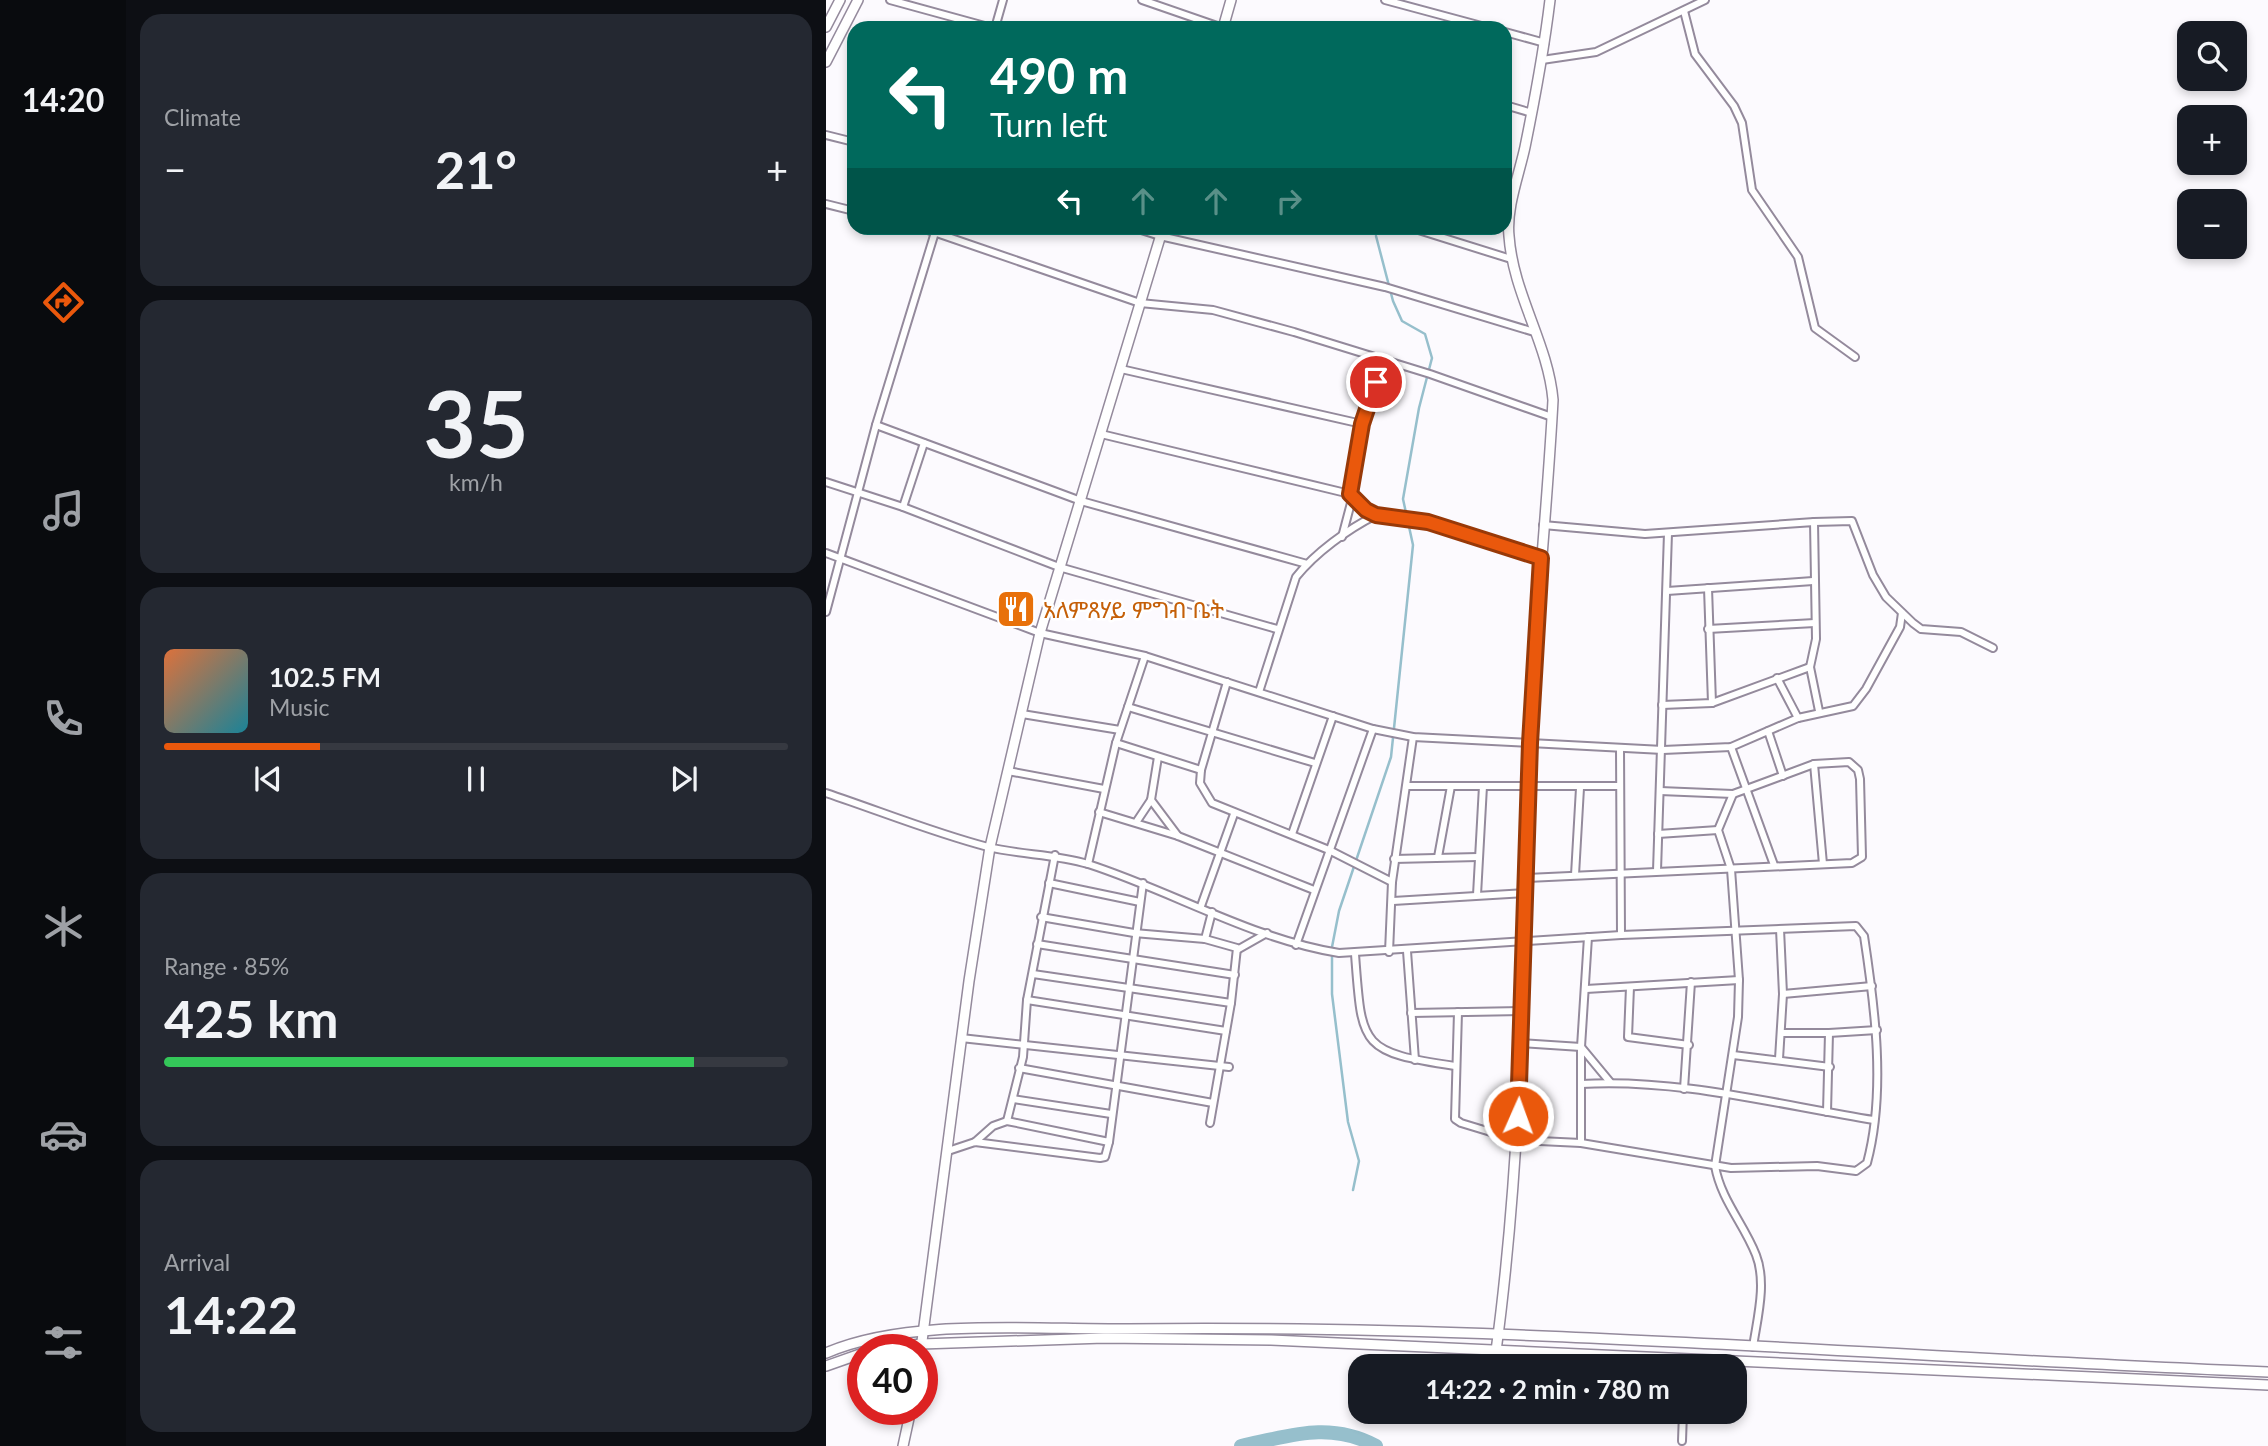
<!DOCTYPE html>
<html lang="en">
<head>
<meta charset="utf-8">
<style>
  :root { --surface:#171b24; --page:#242831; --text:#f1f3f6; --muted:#9ea1a6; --line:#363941; --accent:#ea580c }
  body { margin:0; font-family:Lato,"Noto Sans Ethiopic",sans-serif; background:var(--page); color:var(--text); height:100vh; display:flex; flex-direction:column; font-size:26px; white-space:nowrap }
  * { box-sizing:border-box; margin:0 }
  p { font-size:23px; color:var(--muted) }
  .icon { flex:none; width:38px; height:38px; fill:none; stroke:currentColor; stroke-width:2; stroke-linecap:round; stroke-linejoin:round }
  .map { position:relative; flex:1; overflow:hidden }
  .side { display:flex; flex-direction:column; gap:14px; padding:14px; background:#0d0f14; width:700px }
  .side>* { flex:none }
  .top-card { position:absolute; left:21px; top:21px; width:665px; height:214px; border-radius:21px; box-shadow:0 4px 10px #0003; background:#00695c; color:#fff; overflow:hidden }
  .fabs { position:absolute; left:1351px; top:21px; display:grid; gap:14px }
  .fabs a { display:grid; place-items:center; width:70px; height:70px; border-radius:14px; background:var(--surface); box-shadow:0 4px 10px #0003; font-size:35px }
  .speed { position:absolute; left:21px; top:1334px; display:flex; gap:14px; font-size:35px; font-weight:700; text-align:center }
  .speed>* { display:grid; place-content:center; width:91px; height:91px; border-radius:50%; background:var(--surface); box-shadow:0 4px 10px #0003; line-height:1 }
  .speed .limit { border:10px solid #d22; background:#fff; color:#111 }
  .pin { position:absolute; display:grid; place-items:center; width:60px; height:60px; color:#fff; margin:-30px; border:4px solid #fff; border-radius:50%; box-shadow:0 2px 7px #0007 }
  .me { position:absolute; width:77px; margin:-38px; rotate:2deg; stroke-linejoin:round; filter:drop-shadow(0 0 5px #0008) }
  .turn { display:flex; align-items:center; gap:24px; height:147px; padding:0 28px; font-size:32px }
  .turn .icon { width:91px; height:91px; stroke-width:2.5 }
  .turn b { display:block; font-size:49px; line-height:60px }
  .lanes { display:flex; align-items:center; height:66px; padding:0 28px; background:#0003; justify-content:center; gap:35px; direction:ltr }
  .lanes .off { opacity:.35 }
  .big { font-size:52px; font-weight:700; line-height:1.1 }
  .side .tile { flex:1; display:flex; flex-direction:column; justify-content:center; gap:10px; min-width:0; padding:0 24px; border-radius:21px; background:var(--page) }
  .side .dial { align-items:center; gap:0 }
  .dial b { font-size:91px; line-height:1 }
  .song { display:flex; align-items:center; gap:21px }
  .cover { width:84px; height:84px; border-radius:10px; background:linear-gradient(135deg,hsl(20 70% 55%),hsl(190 70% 35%)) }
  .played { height:7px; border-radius:4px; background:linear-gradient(90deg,var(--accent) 25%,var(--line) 25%) }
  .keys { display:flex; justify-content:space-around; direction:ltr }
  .heat { display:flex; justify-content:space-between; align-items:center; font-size:38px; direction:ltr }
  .charge { height:10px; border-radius:5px; background:linear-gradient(90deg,#34c759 85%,var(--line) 0) }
  .trip { position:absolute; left:522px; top:1354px; width:399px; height:70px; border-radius:21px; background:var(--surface); box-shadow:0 4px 10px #0003; font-weight:700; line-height:70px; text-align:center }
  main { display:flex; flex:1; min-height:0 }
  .menu { display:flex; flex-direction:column; width:126px; justify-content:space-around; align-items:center; background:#090b0e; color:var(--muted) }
  .menu .icon { width:49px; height:49px }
  .menu .on { color:var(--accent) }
  .menu b { font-size:32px; color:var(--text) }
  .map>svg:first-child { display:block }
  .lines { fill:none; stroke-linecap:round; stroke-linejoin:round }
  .stream { stroke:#96bfcc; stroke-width:2.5 }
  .river { stroke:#96bfcc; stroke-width:14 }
  .street-casing { stroke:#948a9c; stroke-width:10 }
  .secondary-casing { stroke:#948a9c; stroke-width:12 }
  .street { stroke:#fff; stroke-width:6 }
  .secondary { stroke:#fff; stroke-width:9 }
  .route-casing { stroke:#983908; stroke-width:18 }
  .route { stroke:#ea580c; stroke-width:12 }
  .labels { text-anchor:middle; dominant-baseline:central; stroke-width:5; stroke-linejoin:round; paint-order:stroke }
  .food-label { font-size:23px; fill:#c56008; stroke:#fff; text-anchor:start }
</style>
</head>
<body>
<main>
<nav class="menu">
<b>14:20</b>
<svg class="icon on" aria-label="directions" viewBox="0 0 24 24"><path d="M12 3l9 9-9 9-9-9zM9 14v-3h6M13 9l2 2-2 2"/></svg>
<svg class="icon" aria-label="music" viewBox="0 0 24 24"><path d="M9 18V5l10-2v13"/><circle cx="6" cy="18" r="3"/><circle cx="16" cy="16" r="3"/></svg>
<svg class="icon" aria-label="phone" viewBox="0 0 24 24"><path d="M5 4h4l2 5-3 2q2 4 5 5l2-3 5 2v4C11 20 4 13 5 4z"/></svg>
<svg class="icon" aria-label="climate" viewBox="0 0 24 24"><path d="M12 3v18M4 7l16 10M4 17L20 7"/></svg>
<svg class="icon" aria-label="car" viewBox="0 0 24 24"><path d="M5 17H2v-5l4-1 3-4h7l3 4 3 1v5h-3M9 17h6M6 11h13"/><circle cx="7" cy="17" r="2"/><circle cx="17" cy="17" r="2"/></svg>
<svg class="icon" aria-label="filters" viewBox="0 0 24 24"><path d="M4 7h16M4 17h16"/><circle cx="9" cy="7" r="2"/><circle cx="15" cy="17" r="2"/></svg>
</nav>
<section class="side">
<div class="tile"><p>Climate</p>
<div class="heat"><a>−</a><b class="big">21°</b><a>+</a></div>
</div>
<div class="tile dial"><b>35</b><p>km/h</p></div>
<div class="tile">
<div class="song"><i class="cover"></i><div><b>102.5 FM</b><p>Music</p></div></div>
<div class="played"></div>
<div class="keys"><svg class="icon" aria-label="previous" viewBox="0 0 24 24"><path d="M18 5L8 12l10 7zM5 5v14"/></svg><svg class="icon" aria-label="pause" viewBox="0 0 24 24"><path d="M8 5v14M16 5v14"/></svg><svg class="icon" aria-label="next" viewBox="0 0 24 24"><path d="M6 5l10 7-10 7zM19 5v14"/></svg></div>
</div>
<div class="tile"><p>Range · 85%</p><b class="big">425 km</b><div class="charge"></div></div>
<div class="tile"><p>Arrival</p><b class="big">14:22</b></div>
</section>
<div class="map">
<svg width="1442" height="1446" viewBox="0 0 1442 1446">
  <rect width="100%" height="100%" fill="#fcfafe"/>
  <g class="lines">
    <polyline class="stream" points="527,1190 533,1161 522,1122 506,994 506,947 513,911 565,757 587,545 577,499 593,408 606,358 599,334 576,321 567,301 550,236"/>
    <path class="river" d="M415 1446C463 1436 504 1421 550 1446"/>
    <g class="street-casing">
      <g id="street">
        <polyline points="64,0 166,28"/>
        <polyline points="316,0 397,28"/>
        <polyline points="559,0 663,28"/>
        <polyline points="858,11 869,54 908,106 916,123 926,190 972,257 989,328 1029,357"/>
        <polyline points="169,28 177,0"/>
        <polyline points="679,32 719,43"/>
        <polyline points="716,60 770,52 879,0"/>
        <polyline points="679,105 706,113"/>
        <polyline points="0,135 28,142"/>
        <polyline points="0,204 28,211"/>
        <polyline points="96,228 314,303 387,310 468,332 604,374 726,417"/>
        <polyline points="309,228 334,236 559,287 708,332"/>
        <polyline points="586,228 685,259"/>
        <polyline points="556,361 536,424 524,494 540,510 550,515 602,522 715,558"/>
        <polyline points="295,369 536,424"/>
        <polyline points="50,425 255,501 481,564"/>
        <polyline points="275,434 524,494"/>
        <polyline points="0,482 77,507 233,567 451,629"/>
        <polyline points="77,507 98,443"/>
        <polyline points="988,522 1026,521 1047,575 1060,597 1087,623 1095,629 1135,632 1167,648"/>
        <polyline points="717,525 819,534 988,522 990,639 984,667 993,711"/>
        <polyline points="516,537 526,499"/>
        <polyline points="0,553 214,633 319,656 547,729 587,737 704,743 837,750 905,747 972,718 1027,706 1040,689 1074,627 1076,613"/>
        <polyline points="882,588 886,703"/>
        <polyline points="841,591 987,581"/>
        <polyline points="0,612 50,425 110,229"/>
        <polyline points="882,629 989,623"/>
        <polyline points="951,678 972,718"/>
        <polyline points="401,682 375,770 374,783 386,803 503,850 566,882"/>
        <path d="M433 692 470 577C489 553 522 529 550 515"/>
        <polyline points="836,705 886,703 984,667"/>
        <polyline points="302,707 489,763"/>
        <polyline points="196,714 294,730"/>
        <polyline points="942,731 957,776"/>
        <polyline points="290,743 375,770"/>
        <polyline points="905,747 948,865"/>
        <polyline points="794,748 795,935"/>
        <polyline points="332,757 325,800 352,836"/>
        <polyline points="988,764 997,864"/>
        <polyline points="182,771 278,789"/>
        <polyline points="581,786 794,786"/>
        <path d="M0 793C54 811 108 833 162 847 195 855 229 854 262 864 346 891 426 939 513 953L795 935 1030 926 1038 936C1049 1008 1060 1092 1041 1163L1030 1171 991 1166 905 1168 755 1143 691 1140 635 1123 629 1119 632 1012"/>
        <path d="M907 794 892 830 905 869 913 980 912 1017 889 1166C895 1200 918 1224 930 1255 941 1283 931 1319 927 1347"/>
        <polyline points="273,812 352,836 488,890"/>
        <polyline points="311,821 325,800"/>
        <polyline points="466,834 507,716"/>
        <polyline points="832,834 892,830"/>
        <polyline points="612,857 625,786"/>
        <polyline points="568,859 652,857"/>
        <polyline points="262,864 290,743 319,656"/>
        <polyline points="831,871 842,533"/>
        <polyline points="749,875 754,788"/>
        <polyline points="701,878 1026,863 1036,857 1034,779 1032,770 1023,762 988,764 907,794 834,791"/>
        <polyline points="223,883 314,902"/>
        <polyline points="651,895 657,786"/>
        <polyline points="567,901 700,893"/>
        <polyline points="375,906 408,814"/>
        <polyline points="215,917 308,933 379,939 411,948 405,1003 384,1123"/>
        <polyline points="379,939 386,912"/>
        <polyline points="211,944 409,975"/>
        <polyline points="470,945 547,729"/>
        <polyline points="411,950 441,933"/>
        <polyline points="581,951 589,1060"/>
        <polyline points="563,952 566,882 587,737"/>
        <path d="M529 954C536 1046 533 1052 629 1066"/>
        <polyline points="207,974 405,1003"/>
        <polyline points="804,987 802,1037 863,1045"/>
        <polyline points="760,989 913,980"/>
        <polyline points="957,994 1046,986"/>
        <polyline points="201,1000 400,1031"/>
        <polyline points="585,1013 696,1011"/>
        <polyline points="956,1033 1003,1033 1001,1112"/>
        <polyline points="1003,1033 1051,1030"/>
        <polyline points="135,1038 403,1067"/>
        <polyline points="695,1043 755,1047 784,1082"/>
        <polyline points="907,1055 1004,1067"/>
        <polyline points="953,1059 957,994 954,929"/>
        <polyline points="193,1068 387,1103"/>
        <path d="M755 1084C852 1078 953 1105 1048 1120"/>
        <polyline points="858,1089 865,982"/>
        <polyline points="187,1099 285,1114"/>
        <polyline points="181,1121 197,1057 201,1000 229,855"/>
        <polyline points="149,1142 167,1126 181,1121 283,1142 317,883"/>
        <polyline points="755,1143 755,1047 762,937"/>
        <polyline points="122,1151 149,1142 274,1158 279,1157 283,1142"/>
        <polyline points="856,1441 857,1412"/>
      </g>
    </g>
    <g class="secondary-casing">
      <g id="secondary">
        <polyline points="0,27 14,0"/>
        <polyline points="397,28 405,0"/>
        <polyline points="0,62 32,0"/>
        <polyline points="54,1349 95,1344 278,1338 445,1340 1442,1385"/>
        <polyline points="95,1349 143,981 164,847 214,633 337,228"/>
        <path d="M670 1351C697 1150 698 947 704 744 708 629 721 515 727 400 722 343 687 294 683 236 680 208 693 175 699 147 709 98 718 50 724 0"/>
        <path d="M0 1353C83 1317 211 1330 302 1329 682 1324 1062 1357 1442 1372"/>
        <polyline points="0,1366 37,1353"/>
        <polyline points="77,1446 85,1409"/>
      </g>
    </g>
    <use href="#street" class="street"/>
    <use href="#secondary" class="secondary"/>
  </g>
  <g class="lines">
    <g class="route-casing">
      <polyline id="route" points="550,382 536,424 524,494 540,510 550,515 602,522 715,558 704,743 692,1116"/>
    </g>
    <use href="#route" class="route"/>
  </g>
  <defs>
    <g id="restaurant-square" transform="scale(2.0125)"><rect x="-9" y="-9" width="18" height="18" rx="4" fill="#e8710a" stroke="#fff"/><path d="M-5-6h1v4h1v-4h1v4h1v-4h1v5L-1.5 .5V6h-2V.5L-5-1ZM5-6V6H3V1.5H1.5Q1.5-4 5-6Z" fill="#fff"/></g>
  </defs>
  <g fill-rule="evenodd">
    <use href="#restaurant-square" x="190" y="609"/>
  </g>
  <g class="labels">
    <g class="food-label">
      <text x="217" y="609">አለምጸሃይ ምግብ ቤት</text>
    </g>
  </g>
</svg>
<div class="fabs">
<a><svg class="icon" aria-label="search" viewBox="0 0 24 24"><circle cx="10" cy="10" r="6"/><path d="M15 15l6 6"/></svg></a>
<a>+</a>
<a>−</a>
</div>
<div class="speed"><div class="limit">40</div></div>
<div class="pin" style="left:550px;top:382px;background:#d93025"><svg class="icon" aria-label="arrive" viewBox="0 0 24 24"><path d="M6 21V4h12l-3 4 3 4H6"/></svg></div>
<svg class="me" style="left:692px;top:1116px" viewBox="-20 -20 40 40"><circle r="17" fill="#ea580c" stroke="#fff" stroke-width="3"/><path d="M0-11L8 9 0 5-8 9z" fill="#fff"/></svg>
<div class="trip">14:22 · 2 min · 780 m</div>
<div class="top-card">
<div class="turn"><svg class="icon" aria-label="left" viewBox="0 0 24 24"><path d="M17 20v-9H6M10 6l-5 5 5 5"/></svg><div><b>490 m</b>Turn left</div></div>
<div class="lanes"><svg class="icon" aria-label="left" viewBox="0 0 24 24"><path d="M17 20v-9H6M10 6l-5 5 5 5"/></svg><svg class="icon off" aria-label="ahead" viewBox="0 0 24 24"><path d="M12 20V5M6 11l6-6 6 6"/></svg><svg class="icon off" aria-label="ahead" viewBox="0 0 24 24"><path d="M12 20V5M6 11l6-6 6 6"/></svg><svg class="icon off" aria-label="right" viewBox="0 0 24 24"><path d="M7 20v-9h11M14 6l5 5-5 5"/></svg></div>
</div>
</div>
</main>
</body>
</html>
